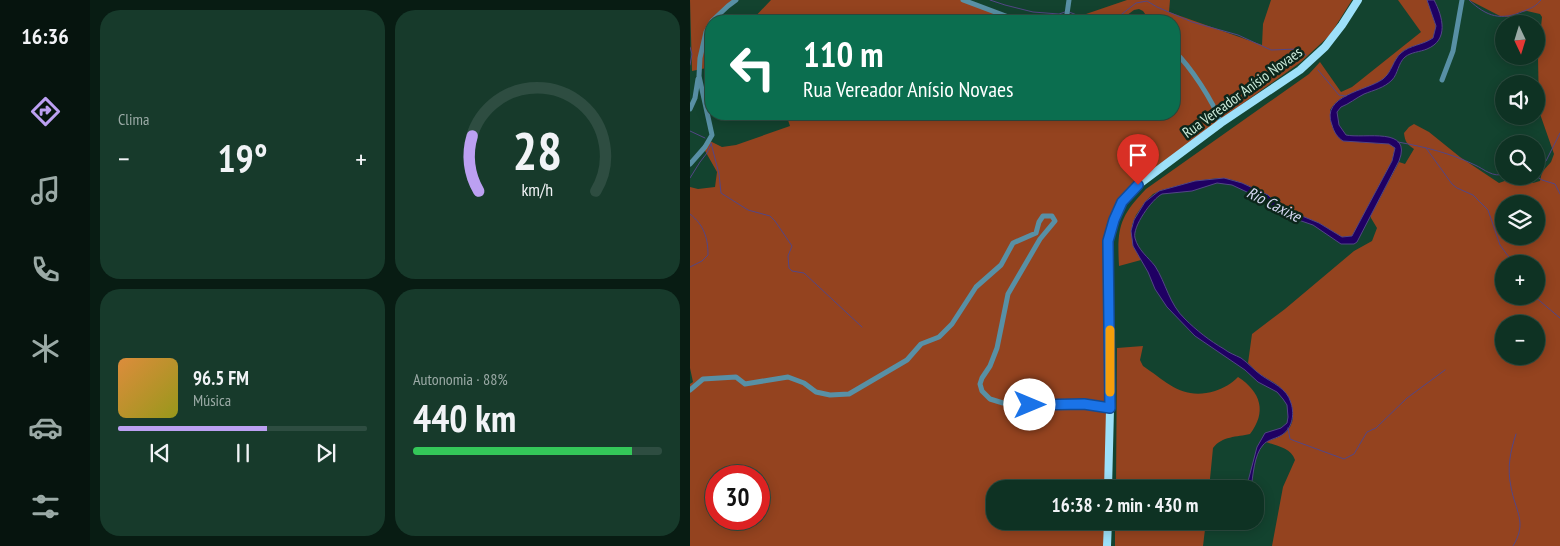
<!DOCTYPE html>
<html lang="pt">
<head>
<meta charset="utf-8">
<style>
  :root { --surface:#0e3223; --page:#173a2b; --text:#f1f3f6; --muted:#9baaa6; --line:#2e4d41; --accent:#bca0f2 }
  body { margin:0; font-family:"PT Sans Narrow",sans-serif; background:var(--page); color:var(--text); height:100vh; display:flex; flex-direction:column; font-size:19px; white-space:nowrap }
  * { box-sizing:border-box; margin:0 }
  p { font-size:16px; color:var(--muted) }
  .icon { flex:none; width:28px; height:28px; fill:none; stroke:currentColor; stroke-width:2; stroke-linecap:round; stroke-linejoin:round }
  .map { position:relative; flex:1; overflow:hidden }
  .side { display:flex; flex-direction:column; gap:10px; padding:10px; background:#081c13; width:600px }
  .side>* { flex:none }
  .top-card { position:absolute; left:15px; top:15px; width:475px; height:105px; border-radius:20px; box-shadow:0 2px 12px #0003,0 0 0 1px var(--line); background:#0b6e4f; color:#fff; overflow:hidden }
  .needle { width:32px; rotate:176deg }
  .controls { position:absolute; left:805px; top:15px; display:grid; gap:10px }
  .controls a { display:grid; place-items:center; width:50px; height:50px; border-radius:50%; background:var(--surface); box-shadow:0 2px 12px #0003,0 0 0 1px var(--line); font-size:25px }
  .speed { position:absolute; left:15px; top:465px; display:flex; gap:10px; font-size:25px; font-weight:700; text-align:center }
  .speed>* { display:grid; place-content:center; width:65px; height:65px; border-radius:50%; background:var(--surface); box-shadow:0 2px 12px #0003,0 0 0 1px var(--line); line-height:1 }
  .speed .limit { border:8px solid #d22; background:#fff; color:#111 }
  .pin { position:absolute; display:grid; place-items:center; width:42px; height:42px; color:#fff; margin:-51px -21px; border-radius:50% 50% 50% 0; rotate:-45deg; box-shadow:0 0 5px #0007 }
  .pin .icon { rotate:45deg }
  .me { position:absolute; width:55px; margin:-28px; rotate:90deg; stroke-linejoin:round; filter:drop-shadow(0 0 4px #0008) }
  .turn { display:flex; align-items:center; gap:18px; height:105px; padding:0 15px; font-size:22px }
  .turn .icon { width:65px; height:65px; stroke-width:2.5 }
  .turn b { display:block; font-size:35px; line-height:42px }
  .big { font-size:38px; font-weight:800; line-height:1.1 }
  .side .widget { flex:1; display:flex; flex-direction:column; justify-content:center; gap:8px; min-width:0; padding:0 18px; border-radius:20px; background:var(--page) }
  .side .dial { align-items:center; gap:0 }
  .dial svg { height:130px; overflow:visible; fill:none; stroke:var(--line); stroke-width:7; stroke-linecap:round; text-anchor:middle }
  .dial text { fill:var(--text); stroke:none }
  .song { display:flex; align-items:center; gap:15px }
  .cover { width:60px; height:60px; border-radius:8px; background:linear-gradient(135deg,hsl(30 70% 55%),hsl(60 70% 35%)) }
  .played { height:5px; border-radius:2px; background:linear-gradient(90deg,var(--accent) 60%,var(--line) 60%) }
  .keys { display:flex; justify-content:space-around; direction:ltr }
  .heat { display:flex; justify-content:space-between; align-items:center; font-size:28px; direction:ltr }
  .charge { height:8px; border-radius:4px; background:linear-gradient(90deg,#34c759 88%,var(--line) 0) }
  .side .tiles { flex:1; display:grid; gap:10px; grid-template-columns:repeat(2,1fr) }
  .trip { position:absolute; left:296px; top:480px; width:278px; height:50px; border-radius:20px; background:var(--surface); box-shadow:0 2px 12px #0003,0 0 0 1px var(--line); font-weight:800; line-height:50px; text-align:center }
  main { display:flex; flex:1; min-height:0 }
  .tabs { display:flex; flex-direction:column; width:90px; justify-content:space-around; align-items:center; background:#06140e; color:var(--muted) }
  .tabs .icon { width:35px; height:35px }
  .tabs .selected { color:var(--accent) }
  .tabs b { font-size:22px; color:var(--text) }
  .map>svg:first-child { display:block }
  .green { fill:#94431f; fill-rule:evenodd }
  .water { fill:#1f0063; stroke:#534686 }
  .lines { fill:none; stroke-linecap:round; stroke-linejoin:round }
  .stream { stroke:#534686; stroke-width:1 }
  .minor { stroke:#5890a5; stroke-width:5 }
  .primary { stroke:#9de0f9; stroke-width:8 }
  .route-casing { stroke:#114b97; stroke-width:12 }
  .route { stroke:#1a73e8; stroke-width:9 }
  .slow { stroke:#f59e0b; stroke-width:9 }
  .labels { text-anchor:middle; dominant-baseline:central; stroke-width:5; stroke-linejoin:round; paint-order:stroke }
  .street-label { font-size:15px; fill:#cbead9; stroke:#0c261b }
  .water-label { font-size:16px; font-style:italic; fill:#d7d9f3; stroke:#0c261b }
</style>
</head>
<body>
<main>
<nav class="tabs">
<b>16:36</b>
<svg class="icon selected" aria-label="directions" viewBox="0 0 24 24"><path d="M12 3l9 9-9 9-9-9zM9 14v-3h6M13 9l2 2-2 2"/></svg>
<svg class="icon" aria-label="music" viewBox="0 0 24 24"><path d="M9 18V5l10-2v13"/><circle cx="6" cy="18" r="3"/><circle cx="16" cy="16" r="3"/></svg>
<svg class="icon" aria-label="phone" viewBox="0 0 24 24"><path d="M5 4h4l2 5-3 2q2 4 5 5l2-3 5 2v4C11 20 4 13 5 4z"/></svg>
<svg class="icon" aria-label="climate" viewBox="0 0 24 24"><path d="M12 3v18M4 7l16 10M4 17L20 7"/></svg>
<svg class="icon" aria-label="car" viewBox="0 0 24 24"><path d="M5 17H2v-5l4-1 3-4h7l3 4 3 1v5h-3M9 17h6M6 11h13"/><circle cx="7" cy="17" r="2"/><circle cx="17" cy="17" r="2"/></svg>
<svg class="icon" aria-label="filters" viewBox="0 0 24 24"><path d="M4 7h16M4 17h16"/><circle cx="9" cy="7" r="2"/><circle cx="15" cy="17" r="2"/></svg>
</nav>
<section class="side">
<div class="tiles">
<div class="widget"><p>Clima</p>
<div class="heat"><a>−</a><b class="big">19°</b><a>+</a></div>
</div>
<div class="widget dial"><svg viewBox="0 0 100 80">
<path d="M14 69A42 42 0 1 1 86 69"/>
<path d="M14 69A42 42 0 0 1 10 35" stroke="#bca0f2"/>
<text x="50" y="56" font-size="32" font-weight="700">28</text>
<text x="50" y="72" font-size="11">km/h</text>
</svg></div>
<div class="widget">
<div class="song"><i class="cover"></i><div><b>96.5 FM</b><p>Música</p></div></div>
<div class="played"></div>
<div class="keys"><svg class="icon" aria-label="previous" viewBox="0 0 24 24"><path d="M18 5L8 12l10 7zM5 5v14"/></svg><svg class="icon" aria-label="pause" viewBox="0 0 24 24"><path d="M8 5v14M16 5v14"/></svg><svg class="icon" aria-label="next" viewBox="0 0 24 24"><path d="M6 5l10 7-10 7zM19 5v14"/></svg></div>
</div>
<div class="widget"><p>Autonomia · 88%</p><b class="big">440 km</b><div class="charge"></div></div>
</div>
</section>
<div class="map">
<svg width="870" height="546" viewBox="0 0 870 546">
  <rect width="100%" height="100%" fill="#13432f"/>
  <g class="green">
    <polygon points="0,0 47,0 17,28 21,30 21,67 2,71"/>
    <path d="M81 0H275L313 18C301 16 276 14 266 17L264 21H61Z"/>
    <path d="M437 0H480L479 12 572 45 573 24 581 0H662L640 35 611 62 534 117 429 202 415 235 417 289 414 342 419 407V489H305V521H418L417 546H0V384L3 382 0 368V187L8 189 25 187 27 172 14 149 20 141 32 147 46 145 100 126 96 114H484V72L485 65 484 61V21H460L453 11 449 9 444 10 429 21H391L381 14H396ZM26 476H69V519H26Z"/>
    <path d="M708 0H737L746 26 743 38C733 45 720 45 711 53 703 60 702 72 693 79 677 91 651 91 640 110L649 138 653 141 699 144 705 148 702 161 662 236 652 237 629 223 590 207 578 195 557 185 543 180 529 178 505 181 472 190 463 194 455 202 446 215 442 225 445 249 451 260 429 266C427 228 429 217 456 189L619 74 630 62 651 92 662 87 731 32Z"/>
    <path d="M779 0H870V546H582L593 487 605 460C601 448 587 446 576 442 583 439 591 437 597 431 610 417 600 394 586 384 582 381 577 379 573 376 567 373 563 368 558 363L562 334 595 309 664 251 682 241 687 228 681 218V215L709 162 715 164 724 149C717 144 715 142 714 133L719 127 724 124 739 132 770 157 809 183 829 176H835L843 183 850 181 852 172 861 162 864 154 849 111 848 57 852 17 850 14 837 11 830 12 821 17 810 16ZM814 204H846V236H814ZM814 264H846V296H814ZM814 324H846V356H814Z"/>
    <path d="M453 346 450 360 453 366C477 382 493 401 525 391 534 388 541 384 548 377 571 392 577 412 560 434 547 437 532 436 523 448L519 489H426L427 348Z"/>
    <polygon points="425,521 516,521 513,546 425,546"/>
  </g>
  <path class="water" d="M737 0H744C753 17 759 40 737 49 730 52 721 52 715 57 708 63 708 74 702 80 694 88 684 90 674 94 666 98 659 104 651 107L647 112 649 125 656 135C674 139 723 126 709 161L667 242 664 244H651L623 225 591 214 574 200 542 185 527 183 502 191 472 194C462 199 442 227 445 238 448 250 458 257 465 266 476 283 479 304 495 319 506 330 520 341 534 349 539 353 545 355 551 358 558 363 564 370 571 375 582 383 597 388 601 403 605 415 602 430 590 436 584 439 577 440 573 445 564 455 563 476 561 489H556L567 447 575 433 591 428 597 423 598 417 597 405 593 399 587 392 568 382 555 370 505 336 477 307 465 289 458 272 443 246 441 231 444 220 455 202 469 191 505 181 534 178 552 183 567 190 578 195 590 207 629 223 652 237 662 236 702 161 705 148 699 144 653 141C647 137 644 132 642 125 630 95 677 91 693 79 702 72 703 60 711 53 720 45 733 45 743 38L746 26Z"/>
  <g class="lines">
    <g class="stream">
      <polyline points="300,0 315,5 343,12 369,14 375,12"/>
      <path d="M779 0C797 17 811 21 834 11 842 8 846 6 851 0"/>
      <polyline points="379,12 387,15 394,21"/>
      <polyline points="423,21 446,3 457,1 467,7 502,22 548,35 581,50 608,49 616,55"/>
      <polyline points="0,47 2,54 0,65"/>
      <polyline points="628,70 649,95 656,96"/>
      <polyline points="0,131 15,138"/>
      <path d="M708 142C735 147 760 153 785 165 794 169 803 178 814 174"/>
      <polyline points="21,143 29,174 31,193 58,210 80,216 85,221 102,246 98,256 99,268 102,271 114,273 172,327"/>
      <polyline points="736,148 762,184 767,188 783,195 798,210 810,245 824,264"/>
      <polyline points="846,171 856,161 870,133"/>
      <polyline points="846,176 852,180 865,184 870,194"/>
      <polyline points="0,178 10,162 17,153 21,144"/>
      <path d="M0 214C14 225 18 238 18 255L12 261 0 267"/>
      <polyline points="844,296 870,318"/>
      <polyline points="598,428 600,439 605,441 654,459 664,454 677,432 686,428 717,398 755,370"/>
      <path d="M823 546C838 522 825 511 821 487 817 468 820 452 826 434"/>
    </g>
    <g class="minor">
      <polyline points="273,0 329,21"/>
      <polyline points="22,21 38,6 46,0"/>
      <polyline points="376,21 379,0"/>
      <path d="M484 51C501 67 523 101 531 123"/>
      <polyline points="752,80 763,51 772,0"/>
      <polyline points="0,109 5,98 8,79"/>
      <polyline points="0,164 15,147 22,135 9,76 10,58 16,32 21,23"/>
      <polyline points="0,390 13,379 46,377 55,384 98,377 114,383 126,392 140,395 159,394 217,360 231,344 249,337 262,324 286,287 311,265 323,243 346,233 349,222 353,216 362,216 365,221 350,239 318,294 307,348 300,366 292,378 290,384 292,391 300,399 313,403 351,405 394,404 420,409"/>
    </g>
    <g class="primary">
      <polyline points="418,489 420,409 418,241 424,220 432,202 448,185 531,123 610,70 635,47 652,25 668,0"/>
      <polyline points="417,546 418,521"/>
    </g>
  </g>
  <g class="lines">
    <g class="route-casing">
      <polyline id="route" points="340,405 394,404 420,408 418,241 424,220 432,202 448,185"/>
    </g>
    <use href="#route" class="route"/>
    <polyline class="slow" points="420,330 420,392"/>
  </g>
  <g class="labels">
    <g class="street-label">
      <text transform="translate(552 92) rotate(-36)">Rua Vereador Anísio Novaes</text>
    </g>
    <g class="water-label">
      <text transform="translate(584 204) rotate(27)">Rio Caxixe</text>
    </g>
  </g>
</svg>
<div class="controls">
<a><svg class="needle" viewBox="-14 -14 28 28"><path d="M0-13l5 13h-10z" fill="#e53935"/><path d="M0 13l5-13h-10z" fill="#9baaa6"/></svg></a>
<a><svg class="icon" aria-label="sound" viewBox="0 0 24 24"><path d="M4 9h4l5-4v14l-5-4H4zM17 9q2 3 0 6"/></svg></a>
<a><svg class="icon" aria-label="search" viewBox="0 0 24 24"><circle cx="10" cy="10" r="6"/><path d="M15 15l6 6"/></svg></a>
<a><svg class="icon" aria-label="layers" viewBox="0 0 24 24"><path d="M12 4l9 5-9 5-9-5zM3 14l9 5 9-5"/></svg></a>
<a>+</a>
<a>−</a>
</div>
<div class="speed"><div class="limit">30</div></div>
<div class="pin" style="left:448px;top:185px;background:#d93025"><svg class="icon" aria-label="arrive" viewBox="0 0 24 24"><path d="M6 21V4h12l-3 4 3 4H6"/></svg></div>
<svg class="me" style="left:340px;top:405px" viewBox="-20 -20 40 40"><circle r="19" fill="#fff"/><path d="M0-13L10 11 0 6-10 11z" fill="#1a73e8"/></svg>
<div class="trip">16:38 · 2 min · 430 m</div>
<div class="top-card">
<div class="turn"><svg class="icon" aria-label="left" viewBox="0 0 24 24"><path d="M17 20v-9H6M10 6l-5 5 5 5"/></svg><div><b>110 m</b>Rua Vereador Anísio Novaes</div></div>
</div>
</div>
</main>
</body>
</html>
